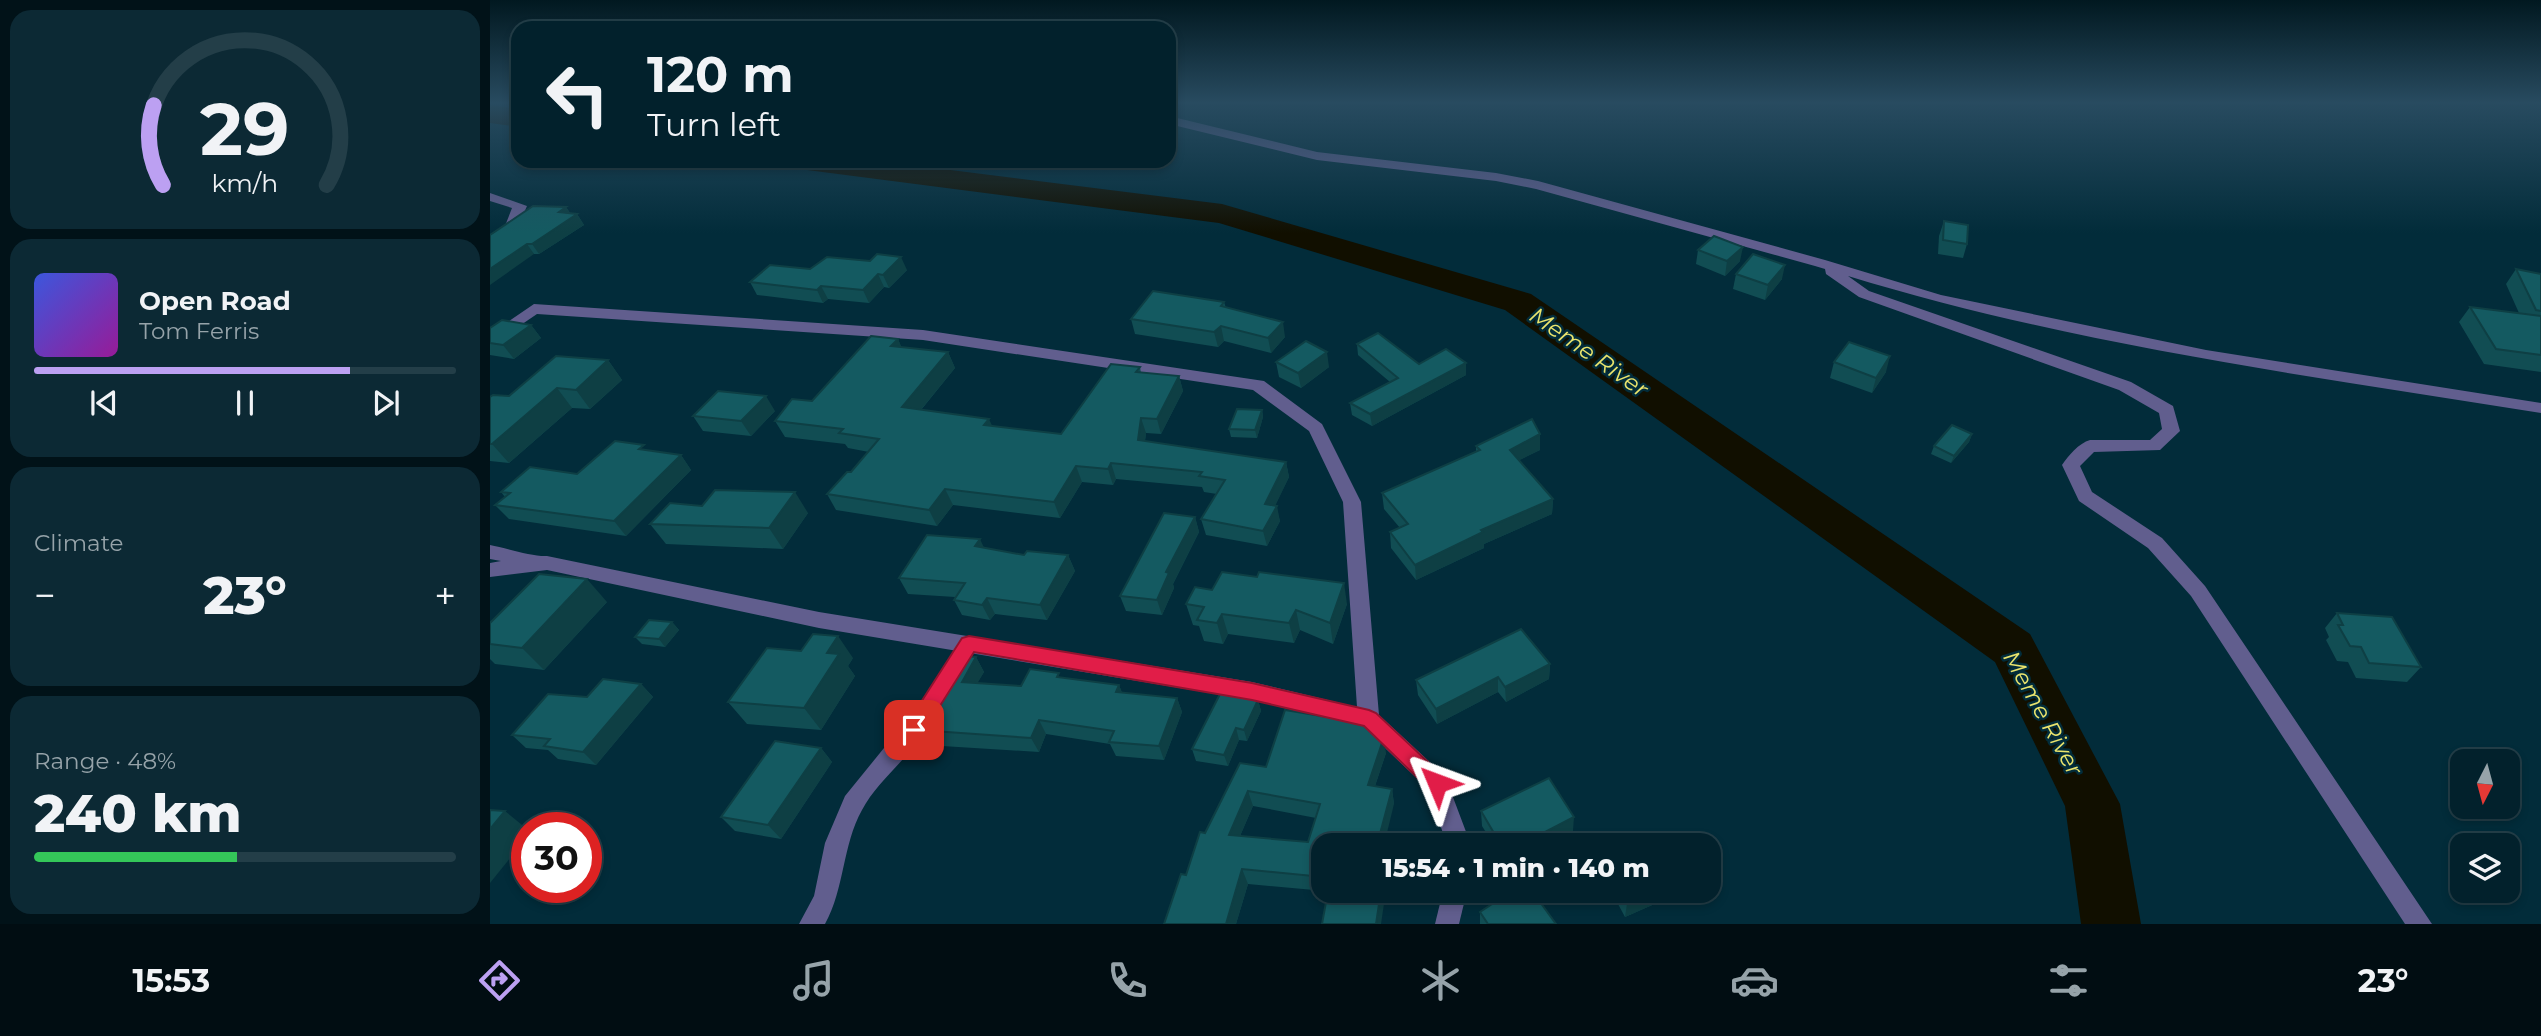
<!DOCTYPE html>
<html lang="en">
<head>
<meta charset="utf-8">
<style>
  :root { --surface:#02212c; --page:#0c2934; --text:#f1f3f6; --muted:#96a3a9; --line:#233e48; --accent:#bca0f2 }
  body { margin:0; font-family:Montserrat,sans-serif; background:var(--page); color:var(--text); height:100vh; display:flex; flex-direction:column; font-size:26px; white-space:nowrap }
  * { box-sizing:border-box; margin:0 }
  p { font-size:23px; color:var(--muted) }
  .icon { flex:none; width:38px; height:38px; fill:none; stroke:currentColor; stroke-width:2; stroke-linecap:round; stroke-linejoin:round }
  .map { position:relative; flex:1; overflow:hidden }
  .panel { display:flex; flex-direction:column; gap:10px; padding:10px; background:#011218; width:490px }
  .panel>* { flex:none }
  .hud { position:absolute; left:21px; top:21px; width:665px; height:147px; border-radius:21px; box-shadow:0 4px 10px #0003,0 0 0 2px var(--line); background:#02212c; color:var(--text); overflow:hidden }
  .needle { width:46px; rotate:186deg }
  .tools { position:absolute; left:1960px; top:749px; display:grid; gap:14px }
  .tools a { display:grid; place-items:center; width:70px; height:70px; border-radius:14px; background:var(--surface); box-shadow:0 4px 10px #0003,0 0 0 2px var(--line); font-size:35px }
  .speed { position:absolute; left:21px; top:812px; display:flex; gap:14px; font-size:35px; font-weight:700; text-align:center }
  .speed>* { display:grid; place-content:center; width:91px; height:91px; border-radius:50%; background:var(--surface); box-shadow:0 4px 10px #0003,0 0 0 2px var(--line); line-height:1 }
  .speed .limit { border:10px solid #d22; background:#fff; color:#111 }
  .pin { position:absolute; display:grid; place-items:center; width:60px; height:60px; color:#fff; margin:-30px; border-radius:14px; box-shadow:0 4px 10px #0006 }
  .me { position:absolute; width:77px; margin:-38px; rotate:314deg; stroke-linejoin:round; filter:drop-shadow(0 0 5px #0008) }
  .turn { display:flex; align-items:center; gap:24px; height:147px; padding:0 21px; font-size:32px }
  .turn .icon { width:91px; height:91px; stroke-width:2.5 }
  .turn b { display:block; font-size:49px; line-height:60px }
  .big { font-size:52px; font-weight:800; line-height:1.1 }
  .panel .card { flex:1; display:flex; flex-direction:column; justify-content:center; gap:10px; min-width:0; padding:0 24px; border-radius:21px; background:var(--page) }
  .panel .dial { align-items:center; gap:0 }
  .dial svg { height:182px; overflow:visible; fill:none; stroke:var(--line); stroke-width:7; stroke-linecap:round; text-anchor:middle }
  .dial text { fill:var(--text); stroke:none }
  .song { display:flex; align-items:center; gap:21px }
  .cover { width:84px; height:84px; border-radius:10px; background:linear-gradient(135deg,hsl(230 70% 55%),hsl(300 70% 35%)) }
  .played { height:7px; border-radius:4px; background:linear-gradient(90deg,var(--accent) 75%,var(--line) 75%) }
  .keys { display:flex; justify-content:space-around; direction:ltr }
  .heat { display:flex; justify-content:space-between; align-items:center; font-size:38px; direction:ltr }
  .charge { height:10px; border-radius:5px; background:linear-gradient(90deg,#34c759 48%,var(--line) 0) }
  .trip { position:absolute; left:821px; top:833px; width:410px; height:70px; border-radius:21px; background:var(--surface); box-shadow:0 4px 10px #0003,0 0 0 2px var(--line); font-weight:800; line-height:70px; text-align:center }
  .menu { display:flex; height:112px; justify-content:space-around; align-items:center; background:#010d12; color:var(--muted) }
  .menu .icon { width:49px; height:49px }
  .menu .active { color:var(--accent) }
  .menu b { font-size:32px; color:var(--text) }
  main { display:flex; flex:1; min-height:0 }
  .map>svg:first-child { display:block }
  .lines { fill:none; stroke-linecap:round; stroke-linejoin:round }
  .river { fill:#110f00; fill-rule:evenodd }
  .minor { fill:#615e8e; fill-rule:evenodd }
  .wall { fill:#114d53; fill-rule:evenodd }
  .shaded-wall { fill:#0e3f44 }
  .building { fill:#145a61; stroke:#0e3f44; stroke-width:2; fill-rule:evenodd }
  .route { fill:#e11d48; stroke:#92132f; stroke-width:2 }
  .labels { text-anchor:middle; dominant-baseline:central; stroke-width:5; stroke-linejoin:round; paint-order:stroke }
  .water-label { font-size:23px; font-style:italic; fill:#eae46d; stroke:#022c3a }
</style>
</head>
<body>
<main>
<section class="panel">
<div class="card dial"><svg viewBox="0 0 100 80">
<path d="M14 69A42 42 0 1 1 86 69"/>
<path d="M14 69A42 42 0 0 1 10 34" stroke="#bca0f2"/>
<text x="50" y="56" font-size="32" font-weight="700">29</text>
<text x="50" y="72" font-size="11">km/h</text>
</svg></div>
<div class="card">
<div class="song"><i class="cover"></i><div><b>Open Road</b><p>Tom Ferris</p></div></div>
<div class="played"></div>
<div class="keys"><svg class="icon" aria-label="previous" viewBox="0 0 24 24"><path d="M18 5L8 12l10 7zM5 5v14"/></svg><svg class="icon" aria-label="pause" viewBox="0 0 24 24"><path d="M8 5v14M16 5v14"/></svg><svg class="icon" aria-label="next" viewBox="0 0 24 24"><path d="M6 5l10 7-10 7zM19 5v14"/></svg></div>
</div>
<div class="card"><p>Climate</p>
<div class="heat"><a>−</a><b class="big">23°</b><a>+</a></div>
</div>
<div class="card"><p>Range · 48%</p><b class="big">240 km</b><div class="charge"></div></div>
</section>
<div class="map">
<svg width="2051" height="924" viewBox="0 0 2051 924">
  <rect width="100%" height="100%" fill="#022c3a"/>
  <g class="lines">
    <g class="river">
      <polygon points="0,105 28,109 28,127 0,123"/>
      <polygon points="302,161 389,161 732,204 1041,294 1540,634 1630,804 1651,924 1591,924 1575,806 1505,662 1015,310 729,223 317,170 306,167"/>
    </g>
    <g class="minor">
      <path d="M679 116 827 152 1006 173 1048 181 1335 260 1451 295 1716 350 2051 403V413C1819 376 1583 345 1358 276L1379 291 1641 382 1683 406 1690 431 1670 450 1604 452 1590 466 1602 492 1672 538 1715 586 1942 924H1915L1701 596 1658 548 1589 501 1572 465C1578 456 1589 443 1600 440H1660L1672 429 1669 413 1629 390 1369 297 1336 274 1335 269 1325 266 1046 189 1006 181 827 160 679 124Z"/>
      <polygon points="0,193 37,206 26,231 0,248 0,237 15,226 22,208 0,201"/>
      <path d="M44 304 433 330 774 381 832 424 871 502 889 715 955 776 981 845H957L938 789 873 727 762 700 329 628 57 570 0 577V563L11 561 0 559V545C16 548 44 557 57 556L329 612 762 682 867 707 853 502 819 431 763 390 433 340 47 314 0 346V334Z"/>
      <path d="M428 714 436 716 439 723C423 756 389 778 372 810 352 846 355 888 335 924H309L324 896 335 843 355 796 420 716Z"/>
      <polygon points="953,891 977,891 969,924 945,924"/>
    </g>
  </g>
  <g class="wall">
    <polygon points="76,207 80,213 87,214 94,225 49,254 44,254 0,235"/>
    <polygon points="1454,221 1477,244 1473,258 1448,254 1449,236"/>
    <polygon points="1208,250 1250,261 1235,276 1206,264"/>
    <polygon points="320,269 417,270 399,288 394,287 379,303 338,299 333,303 267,295 260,282"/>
    <polygon points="2026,269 2051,274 2051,372 1994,364 1969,322 1980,307 2029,313 2016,284"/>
    <polygon points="1246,274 1292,279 1275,300 1243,289"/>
    <polygon points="734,302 736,308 795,337 781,353 734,341 728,347 645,334 641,319"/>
    <polygon points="41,325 51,338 24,359 0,355 0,328"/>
    <polygon points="408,339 411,347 458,352 465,368 431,410 503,426 571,434 650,367 651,373 689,376 693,391 671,434 656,433 655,441 796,462 799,477 785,505 790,521 777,546 716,535 711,519 727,494 714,492 712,487 626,479 623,485 592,482 570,518 463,505 447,526 346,510 337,494 361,472 379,452 358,448 355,444 295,437 285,421 322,401"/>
    <polygon points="867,344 929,364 976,363 976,375 882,426 862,415 860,403 900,382 868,355"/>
    <polygon points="118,360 132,380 100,409 82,408 19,463 0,461 0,397 19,396"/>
    <polygon points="786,362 839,367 811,388 789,377"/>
    <polygon points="1344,362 1396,372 1382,393 1340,378"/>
    <polygon points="772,410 773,417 767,438 741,437 739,429"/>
    <polygon points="285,411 261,436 213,431 203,416"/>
    <polygon points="1482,434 1479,442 1461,463 1441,454 1444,446"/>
    <polygon points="986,446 1050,450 1029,460 1063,499 1062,514 994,544 994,548 926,580 901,548 900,532 910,528 894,509 892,493 986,452"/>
    <polygon points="158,450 191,455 201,470 136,536 19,519 5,505 15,497 11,492 87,474"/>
    <polygon points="212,506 318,513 293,549 176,544 160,524"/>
    <polygon points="705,517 709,532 683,584 684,588 672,615 636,611 630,596"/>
    <polygon points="494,548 534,555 578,555 585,571 557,620 505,614 500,620 472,615 464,600 465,597 418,594 409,578"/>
    <polygon points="722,590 857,604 843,644 810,630 804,643 738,634 733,644 714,641 709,626 703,625 696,604"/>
    <polygon points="117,602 54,670 5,664 0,659 0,623"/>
    <polygon points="1847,613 1931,667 1917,682 1866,678 1858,662 1847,661 1836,640 1839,637 1835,628"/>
    <polygon points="182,622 189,630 175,647 152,644 145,637"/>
    <polygon points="486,657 494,672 487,683 531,686 571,678 629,685 632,693 687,698 692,712 674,760 626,756 620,744 556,734 549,752 452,746 447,755 424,753 414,739"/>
    <polygon points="363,658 358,666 365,676 331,730 257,724 238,702"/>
    <polygon points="1060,664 1059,679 1016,702 1008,692 947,724 928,695 926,680"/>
    <polygon points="151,684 163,697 106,765 68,759 58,750 36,748 22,735 97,697"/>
    <polygon points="768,700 771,711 757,741 749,740 738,766 706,761 702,749"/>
    <polygon points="331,748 342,762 291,839 245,831 231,817"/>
    <path d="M896 753 885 786 902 789 904 804 833 845V891H902L901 897 758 884 746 924H674L715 833 776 767ZM763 806 826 818 818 842 750 836Z"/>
    <polygon points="991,811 1083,831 1056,845 1004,845 992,826"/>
    <polygon points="1121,891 1194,891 1135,917"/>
    <polygon points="990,912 1066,924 990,924"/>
  </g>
  <g class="shaded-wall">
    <polygon points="76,207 83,217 87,214 94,225 49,254 42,244 69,212"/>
    <polygon points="37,244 44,254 0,285 0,269"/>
    <polygon points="1253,247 1250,261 1235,276 1237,261"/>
    <polygon points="411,257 417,270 399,288 393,275"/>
    <polygon points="1295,265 1292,279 1275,300 1278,285"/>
    <polygon points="388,274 394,287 379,303 373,290"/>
    <polygon points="331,286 338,299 333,303 327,290"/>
    <polygon points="793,322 795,337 781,353 778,338"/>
    <polygon points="41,325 51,338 24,359 13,345"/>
    <polygon points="731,326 734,341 728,347 724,332"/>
    <polygon points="408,339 415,355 401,346"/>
    <polygon points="458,352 465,368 420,423 412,407"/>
    <polygon points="837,352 839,367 811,388 808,373"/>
    <polygon points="1400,356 1396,372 1382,393 1386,378"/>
    <polygon points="118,360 132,380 100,409 86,390"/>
    <polygon points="976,363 976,375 882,426 880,414"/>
    <polygon points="689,376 693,391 671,434 667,419"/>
    <polygon points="67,388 82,408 19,463 2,444"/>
    <polygon points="276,396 285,411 261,436 251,421"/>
    <polygon points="772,410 773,417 767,438 765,430"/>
    <polygon points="651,418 656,433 653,456 648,440"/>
    <polygon points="499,419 506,434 494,425"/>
    <polygon points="1050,434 1050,450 1020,465 1020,450"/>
    <polygon points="1482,434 1479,442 1461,463 1464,456"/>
    <polygon points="191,455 201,470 136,536 124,521"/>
    <polygon points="796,462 799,477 779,519 775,504"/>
    <polygon points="621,463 626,479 623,485 618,469"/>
    <polygon points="586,466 592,482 570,518 564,502"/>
    <polygon points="455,489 463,505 447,526 439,510"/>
    <polygon points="305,492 318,513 293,549 279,528"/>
    <polygon points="1063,499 1062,514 994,544 994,548 926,580 925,565 991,530"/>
    <polygon points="787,506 790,521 777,546 773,531"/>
    <polygon points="705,517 709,532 683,584 684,588 672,615 667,600 676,572"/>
    <polygon points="490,539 497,554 485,546"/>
    <polygon points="578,555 585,571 557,620 550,605"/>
    <polygon points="97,579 117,602 54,670 32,648"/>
    <polygon points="854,583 857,604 843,644 840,623"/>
    <polygon points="497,598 505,614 500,620 492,605"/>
    <polygon points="806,610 810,630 804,643 799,623"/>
    <polygon points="732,614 738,634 733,644 727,623"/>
    <polygon points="182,622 189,630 175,647 169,639"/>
    <polygon points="348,636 363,658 358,666 365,676 331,730 314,708 337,653"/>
    <polygon points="486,657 494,672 480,696 472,682"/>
    <polygon points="1060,664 1059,679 1016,702 1015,687"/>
    <polygon points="1008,677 1008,692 947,724 946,709"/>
    <polygon points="151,684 163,697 106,765 93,752"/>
    <polygon points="629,685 635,700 626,692"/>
    <polygon points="687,698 692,712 674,760 669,746"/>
    <polygon points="768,700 771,711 757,741 754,730"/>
    <polygon points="549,720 556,734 549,752 541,738"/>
    <polygon points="746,728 749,740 738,766 734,755"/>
    <polygon points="443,731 452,746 447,755 437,741"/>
    <polygon points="894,737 896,753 880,801 878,785"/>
    <polygon points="331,748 342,762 291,839 278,825"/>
    <polygon points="902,789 904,804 894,845 887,845"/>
    <polygon points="758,791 763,806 744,850 739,835"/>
    <polygon points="15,811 37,829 37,837 0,883 0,829"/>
    <polygon points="1084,817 1083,831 1056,845 1030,845"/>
    <polygon points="752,869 758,884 746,924 736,924"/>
    <polygon points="891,891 894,891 895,897 891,924 886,924"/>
    <polygon points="1166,891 1194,891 1135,917 1137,904"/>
  </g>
  <g class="building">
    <polygon points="43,206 76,207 69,212 87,214 42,244 37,244 0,269 0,235"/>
    <polygon points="1454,221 1478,225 1477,244 1453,240"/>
    <polygon points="1224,236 1253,247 1237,261 1208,250"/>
    <polygon points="387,254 411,257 393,275 388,274 373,290 331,286 327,290 260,282 280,265 320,269 337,257 380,261"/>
    <polygon points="1263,254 1295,265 1278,285 1246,274"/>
    <polygon points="2026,269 2051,274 2051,311 2046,310"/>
    <polygon points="663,291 734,302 731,306 793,322 778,338 731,326 724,332 641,319"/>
    <polygon points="1980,307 2051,316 2051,355 2006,349"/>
    <polygon points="12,320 41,325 13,345 0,343 0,328"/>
    <polygon points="888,333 929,364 956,349 976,363 880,414 860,403 908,378 867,344"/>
    <polygon points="381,336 408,339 401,346 458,352 412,407 499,419 494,425 571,434 621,364 650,367 646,372 689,376 667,419 651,418 648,440 796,462 775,504 787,506 773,531 711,519 735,480 709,476 712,472 621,463 618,469 586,466 564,502 455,489 439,510 337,494 357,472 361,472 389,439 349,433 353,429 285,421 302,399 322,401"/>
    <polygon points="816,341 837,352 808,373 786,362"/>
    <polygon points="1359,342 1400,356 1386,378 1344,362"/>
    <polygon points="66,356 118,360 86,390 67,388 2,444 0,444 0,397 3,395 19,396"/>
    <polygon points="228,391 276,396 251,421 203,416"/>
    <polygon points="747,409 772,410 765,430 739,429"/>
    <polygon points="1042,419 1050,434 1020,450 1063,499 991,530 993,532 925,565 900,532 918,524 892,493 990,450 986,446"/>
    <polygon points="1462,425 1482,434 1464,456 1444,446"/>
    <polygon points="125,441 154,445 149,449 191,455 124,521 5,505 20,493 11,492 40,467 87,474"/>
    <polygon points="225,490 305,492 279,528 160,524 180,503 212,506"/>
    <polygon points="674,513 705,517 676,572 679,573 667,600 630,596"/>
    <polygon points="437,535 490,539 485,546 534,555 537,551 578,555 550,605 497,598 492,605 464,600 475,583 409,578"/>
    <polygon points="732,572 767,577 769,572 854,583 840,623 806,610 799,623 732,614 727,623 707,620 714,607 696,604 705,587 722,590"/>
    <polygon points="49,574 97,579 32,648 0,644 0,623"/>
    <polygon points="1847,613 1902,617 1931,667 1879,663 1871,647 1860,646 1848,625 1853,625"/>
    <polygon points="159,620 182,622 169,639 145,637"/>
    <polygon points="1031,629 1060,664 1015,687 1008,677 946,709 926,680"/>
    <polygon points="323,634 348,636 337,653 349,654 314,708 238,702 277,648 311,651"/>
    <polygon points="468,655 486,657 472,682 531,686 540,669 569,673 567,677 629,685 626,692 687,698 669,746 619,742 624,731 549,720 541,738 443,731 437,741 414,739"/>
    <polygon points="113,679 151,684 93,752 54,746 60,739 22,735 58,694 97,697"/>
    <polygon points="731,692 768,700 754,730 746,728 734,755 702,749"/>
    <path d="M795 710 880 724 894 737 878 785 902 789 887 845H833V877L752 869 736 924H674L691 874 696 875 710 832 715 833 750 763 776 767ZM758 791 830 804 818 842 739 835Z"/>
    <polygon points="285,741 331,748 278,825 231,817"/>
    <polygon points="1059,778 1084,817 1030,845 1011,845 991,811"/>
    <polygon points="0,810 15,811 0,829"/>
    <polygon points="1182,833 1189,845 1153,845"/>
    <polygon points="838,891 891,891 886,924 832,924"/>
    <polygon points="1022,891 1042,891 1066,924 998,924 990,912"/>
    <polygon points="1130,891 1166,891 1137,904"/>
  </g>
  <linearGradient id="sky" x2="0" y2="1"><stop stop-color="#011820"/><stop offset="0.44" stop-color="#284b60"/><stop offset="1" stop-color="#284b60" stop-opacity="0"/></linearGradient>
  <rect width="2051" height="233" fill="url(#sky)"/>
  <polygon class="route" points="479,636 762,683 879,710 886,713 954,777 957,783 954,790 947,793 940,790 874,726 762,700 484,652 431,736 424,739 417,736 414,730 417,724 472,638"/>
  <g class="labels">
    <g class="water-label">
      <text transform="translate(1099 352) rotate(35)">Meme River</text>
      <text transform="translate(1553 713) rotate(61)">Meme River</text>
    </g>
  </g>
</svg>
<div class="tools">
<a><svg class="needle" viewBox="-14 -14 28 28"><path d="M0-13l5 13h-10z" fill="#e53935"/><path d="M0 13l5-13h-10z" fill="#96a3a9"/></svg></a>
<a><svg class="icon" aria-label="layers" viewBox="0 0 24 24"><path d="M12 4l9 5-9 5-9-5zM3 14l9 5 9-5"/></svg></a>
</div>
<div class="speed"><div class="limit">30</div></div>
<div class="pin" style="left:424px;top:730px;background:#d93025"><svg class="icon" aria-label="arrive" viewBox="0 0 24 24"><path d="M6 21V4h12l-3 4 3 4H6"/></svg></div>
<svg class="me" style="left:947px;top:783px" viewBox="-20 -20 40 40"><path d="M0-17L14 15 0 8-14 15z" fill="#e11d48" stroke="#fff" stroke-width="4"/></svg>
<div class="trip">15:54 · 1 min · 140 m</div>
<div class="hud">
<div class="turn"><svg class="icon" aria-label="left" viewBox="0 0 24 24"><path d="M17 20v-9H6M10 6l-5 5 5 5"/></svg><div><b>120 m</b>Turn left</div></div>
</div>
</div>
</main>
<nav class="menu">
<b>15:53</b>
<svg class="icon active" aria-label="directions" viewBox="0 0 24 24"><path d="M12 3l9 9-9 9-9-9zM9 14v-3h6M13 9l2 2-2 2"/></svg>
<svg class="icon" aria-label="music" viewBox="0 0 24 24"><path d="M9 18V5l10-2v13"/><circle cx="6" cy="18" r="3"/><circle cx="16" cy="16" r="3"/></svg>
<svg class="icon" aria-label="phone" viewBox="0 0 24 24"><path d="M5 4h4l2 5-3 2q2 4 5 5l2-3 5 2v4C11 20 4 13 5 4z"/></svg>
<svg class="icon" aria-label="climate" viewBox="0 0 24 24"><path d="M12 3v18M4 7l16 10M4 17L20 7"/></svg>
<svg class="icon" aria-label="car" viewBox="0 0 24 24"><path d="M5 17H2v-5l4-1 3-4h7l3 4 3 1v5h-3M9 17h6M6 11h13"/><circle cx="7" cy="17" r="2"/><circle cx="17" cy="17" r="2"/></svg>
<svg class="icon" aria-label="filters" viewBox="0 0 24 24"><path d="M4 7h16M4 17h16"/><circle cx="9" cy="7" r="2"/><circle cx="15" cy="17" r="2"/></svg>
<b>23°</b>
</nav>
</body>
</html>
